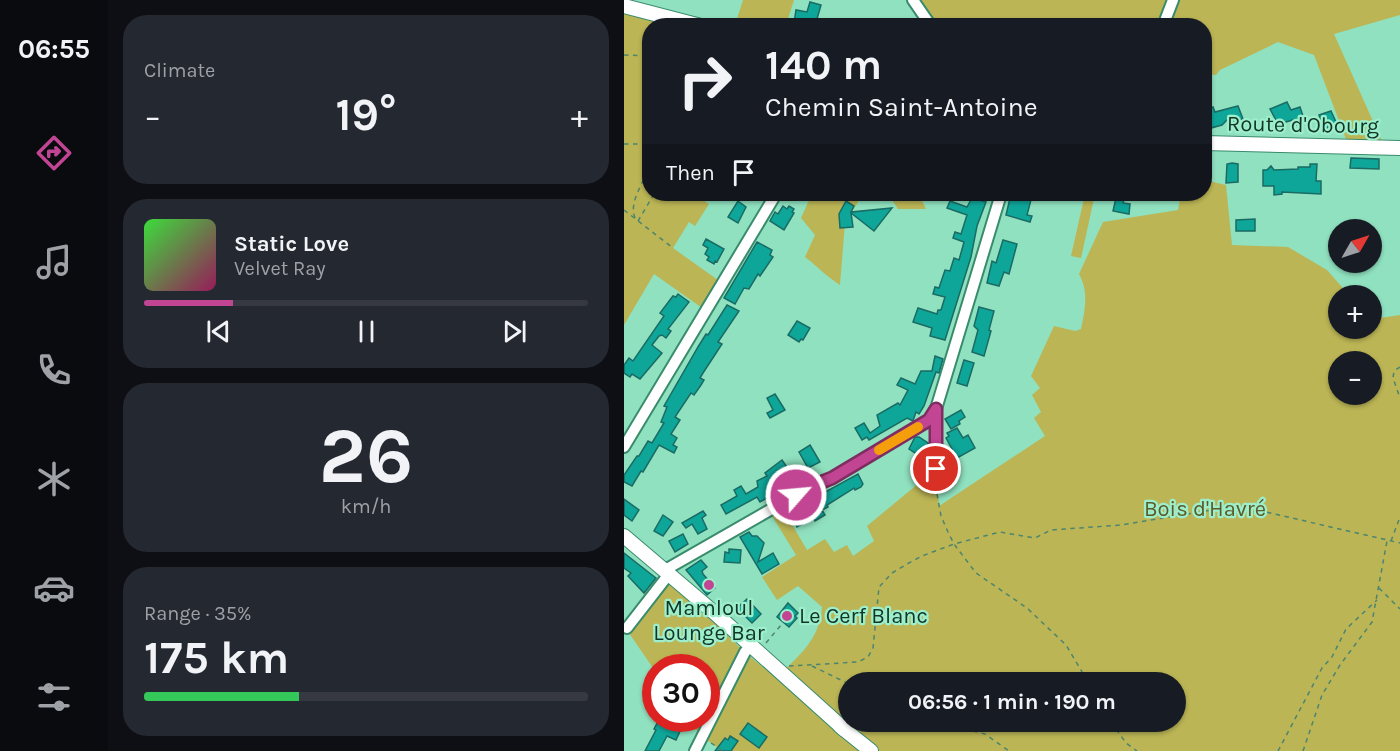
<!DOCTYPE html>
<html lang="en">
<head>
<meta charset="utf-8">
<style>
  :root { --surface:#171b24; --page:#242831; --text:#f1f3f6; --muted:#9ea1a6; --line:#363941; --accent:#c24593 }
  body { margin:0; font-family:Karla,sans-serif; background:var(--page); color:var(--text); height:100vh; display:flex; flex-direction:column; font-size:22px; white-space:nowrap }
  * { box-sizing:border-box; margin:0 }
  p { font-size:20px; color:var(--muted) }
  .icon { flex:none; width:33px; height:33px; fill:none; stroke:currentColor; stroke-width:2; stroke-linecap:round; stroke-linejoin:round }
  .map { position:relative; flex:1; overflow:hidden }
  .side { display:flex; flex-direction:column; gap:15px; padding:15px; background:#0d0f14; width:516px }
  .side>* { flex:none }
  .hud { position:absolute; left:18px; top:18px; width:570px; height:183px; border-radius:24px; box-shadow:0 2px 4px #0004; background:#171b24; color:var(--text); overflow:hidden }
  .needle { width:39px; rotate:51deg }
  .tools { position:absolute; left:704px; top:219px; display:grid; gap:12px }
  .tools a { display:grid; place-items:center; width:54px; height:54px; border-radius:50%; background:var(--surface); box-shadow:0 2px 4px #0004; font-size:30px }
  .speed { position:absolute; left:18px; top:654px; display:flex; gap:12px; font-size:30px; font-weight:700; text-align:center }
  .speed>* { display:grid; place-content:center; width:78px; height:78px; border-radius:50%; background:var(--surface); box-shadow:0 2px 4px #0004; line-height:1 }
  .speed .limit { border:9px solid #d22; background:#fff; color:#111 }
  .pin { position:absolute; display:grid; place-items:center; width:51px; height:51px; color:#fff; margin:-26px; border:3px solid #fff; border-radius:50%; box-shadow:0 2px 6px #0007 }
  .me { position:absolute; width:66px; margin:-33px; rotate:63deg; stroke-linejoin:round; filter:drop-shadow(0 0 4px #0008) }
  .turn { display:flex; align-items:center; gap:21px; height:126px; padding:0 24px; font-size:27px }
  .turn .icon { width:78px; height:78px; stroke-width:2.5 }
  .turn b { display:block; font-size:42px; line-height:51px }
  .then { display:flex; align-items:center; height:57px; padding:0 24px; background:#0003; gap:12px; font-size:22px }
  .big { font-size:45px; font-weight:700; line-height:1.1 }
  .side .card { flex:1; display:flex; flex-direction:column; justify-content:center; gap:9px; min-width:0; padding:0 21px; border-radius:24px; background:var(--page) }
  .side .dial { align-items:center; gap:0 }
  .dial b { font-size:78px; line-height:1 }
  .song { display:flex; align-items:center; gap:18px }
  .cover { width:72px; height:72px; border-radius:9px; background:linear-gradient(135deg,hsl(120 70% 55%),hsl(330 70% 35%)) }
  .played { height:6px; border-radius:3px; background:linear-gradient(90deg,var(--accent) 20%,var(--line) 20%) }
  .keys { display:flex; justify-content:space-around; direction:ltr }
  .heat { display:flex; justify-content:space-between; align-items:center; font-size:33px; direction:ltr }
  .charge { height:9px; border-radius:4px; background:linear-gradient(90deg,#34c759 35%,var(--line) 0) }
  .trip { position:absolute; left:214px; top:672px; width:348px; height:60px; border-radius:30px; background:var(--surface); box-shadow:0 2px 4px #0004; font-weight:700; line-height:60px; text-align:center }
  main { display:flex; flex:1; min-height:0 }
  .tabs { display:flex; flex-direction:column; width:108px; justify-content:space-around; align-items:center; background:#090b0e; color:var(--muted) }
  .tabs .icon { width:42px; height:42px }
  .tabs .current { color:var(--accent) }
  .tabs b { font-size:27px; color:var(--text) }
  .map>svg:first-child { display:block }
  .green { fill:#bbb555; fill-rule:evenodd }
  .building { fill:#0fa69a; stroke:#1a6b63; stroke-width:1.5 }
  .lines { fill:none; stroke-linecap:round; stroke-linejoin:round }
  .minor-casing { stroke:#388b6c; stroke-width:14 }
  .major-casing { stroke:#388b6c; stroke-width:16 }
  .path { stroke:#4c856e; stroke-width:1.5; stroke-dasharray:4.5 4.5; stroke-linecap:butt }
  .minor { stroke:#fff; stroke-width:10 }
  .major { stroke:#fff; stroke-width:14 }
  .route-casing { stroke:#7e2d60; stroke-width:15 }
  .route { stroke:#c24593; stroke-width:10 }
  .slow { stroke:#f59e0b; stroke-width:10 }
  .poi-dot { fill:#c24593; stroke:#9defcc; stroke-width:2 }
  .labels { text-anchor:middle; dominant-baseline:central; stroke-width:4.5; stroke-linejoin:round; paint-order:stroke }
  .street-label { font-size:22px; fill:#123528; stroke:#9defcc }
  .park-label { font-size:22px; fill:#5d5a2a; stroke:#9defcc }
  .poi-label { font-size:22px; fill:#123528; stroke:#9defcc }
</style>
</head>
<body>
<main>
<nav class="tabs">
<b>06:55</b>
<svg class="icon current" aria-label="directions" viewBox="0 0 24 24"><path d="M12 3l9 9-9 9-9-9zM9 14v-3h6M13 9l2 2-2 2"/></svg>
<svg class="icon" aria-label="music" viewBox="0 0 24 24"><path d="M9 18V5l10-2v13"/><circle cx="6" cy="18" r="3"/><circle cx="16" cy="16" r="3"/></svg>
<svg class="icon" aria-label="phone" viewBox="0 0 24 24"><path d="M5 4h4l2 5-3 2q2 4 5 5l2-3 5 2v4C11 20 4 13 5 4z"/></svg>
<svg class="icon" aria-label="climate" viewBox="0 0 24 24"><path d="M12 3v18M4 7l16 10M4 17L20 7"/></svg>
<svg class="icon" aria-label="car" viewBox="0 0 24 24"><path d="M5 17H2v-5l4-1 3-4h7l3 4 3 1v5h-3M9 17h6M6 11h13"/><circle cx="7" cy="17" r="2"/><circle cx="17" cy="17" r="2"/></svg>
<svg class="icon" aria-label="filters" viewBox="0 0 24 24"><path d="M4 7h16M4 17h16"/><circle cx="9" cy="7" r="2"/><circle cx="15" cy="17" r="2"/></svg>
</nav>
<section class="side">
<div class="card"><p>Climate</p>
<div class="heat"><a>−</a><b class="big">19°</b><a>+</a></div>
</div>
<div class="card">
<div class="song"><i class="cover"></i><div><b>Static Love</b><p>Velvet Ray</p></div></div>
<div class="played"></div>
<div class="keys"><svg class="icon" aria-label="previous" viewBox="0 0 24 24"><path d="M18 5L8 12l10 7zM5 5v14"/></svg><svg class="icon" aria-label="pause" viewBox="0 0 24 24"><path d="M8 5v14M16 5v14"/></svg><svg class="icon" aria-label="next" viewBox="0 0 24 24"><path d="M6 5l10 7-10 7zM19 5v14"/></svg></div>
</div>
<div class="card dial"><b>26</b><p>km/h</p></div>
<div class="card"><p>Range · 35%</p><b class="big">175 km</b><div class="charge"></div></div>
</section>
<div class="map">
<svg width="776" height="751" viewBox="0 0 776 751">
  <rect width="100%" height="100%" fill="#90e1bf"/>
  <g class="green">
    <polygon points="119,0 170,0 162,25 111,25"/>
    <polygon points="289,0 776,0 776,15 710,34 761,148 725,147 690,55 654,42 596,70 592,75 581,74 580,26 307,25"/>
    <polygon points="0,6 77,25 26,26 26,194 70,194 85,204 71,226 65,222 49,248 98,283 81,310 30,274 0,325"/>
    <path d="M581 180 602 185 608 245 664 247 703 270 725 295 714 296V328H747V317L750 319 776 315V751H99L77 736 64 719 82 718V668H32L31 671 5 633 3 628 45 574C81 608 111 650 153 677 175 656 196 639 198 607L174 586 153 600 138 577 172 555 145 511 156 504 183 550 201 539 210 552 223 545 229 556 250 541 243 526 312 469 315 506 421 436 410 418 417 412 408 395 416 388 407 376 430 326 451 331 457 329C461 309 465 292 455 274L479 222 554 210 557 194H580ZM714 362H747V394H714ZM225 682H552V722H225Z"/>
    <path d="M209 194H295L302 209H274L264 194H239L221 223 216 285C203 277 193 266 181 257L191 235 177 218 186 198Z"/>
    <polygon points="461,194 471,194 457,258 447,256"/>
  </g>
  <g class="building">
    <polygon points="186,2 197,5 191,26 170,23 172,10 183,12"/>
    <polygon points="663,102 667,110 676,107 680,119 678,120 679,123 671,125 669,120 654,124 646,109"/>
    <polygon points="614,106 619,119 605,122 604,119 598,125 587,128 580,110 589,107 591,112"/>
    <polygon points="707,111 713,124 700,129 695,115"/>
    <polygon points="727,158 755,159 755,169 726,168"/>
    <polygon points="608,163 614,164 614,182 602,183 603,164"/>
    <polygon points="686,164 693,164 692,181 697,181 697,194 658,192 658,194 650,195 650,186 639,186 639,170 643,170 647,166 650,170 674,169 674,167 686,167"/>
    <polygon points="387,194 408,196 403,215 408,216 406,222 382,215"/>
    <polygon points="348,198 362,202 353,226 347,257 321,340 306,336 308,328 289,322 294,308 313,314 314,310 317,310 321,297 309,294 311,287 315,288 321,270 326,271 330,258 335,260 340,242 329,238 331,232 337,234 343,215 323,208 326,201 343,207"/>
    <polygon points="492,198 500,199 499,203 506,204 505,214 489,211"/>
    <polygon points="114,201 122,207 114,223 104,217"/>
    <polygon points="222,201 230,206 227,212 268,208 250,231 227,213 229,227 216,228 215,214"/>
    <polygon points="159,206 163,209 165,206 170,209 168,212 170,213 160,230 146,221 151,212 154,214"/>
    <polygon points="631,219 631,231 612,231 612,220"/>
    <polygon points="82,239 100,249 93,262 91,261 90,264 83,260 85,257 81,254 84,248 79,245"/>
    <polygon points="379,240 393,244 385,274 380,272 375,286 363,283 368,261 372,263"/>
    <polygon points="133,242 148,250 146,255 149,257 136,276 134,274 125,289 120,288 111,304 100,298"/>
    <polygon points="54,294 65,302 44,329 47,331 42,338 38,335 35,336 28,345 38,353 16,379 8,374 6,377 0,373 0,365 5,358 9,361 40,316 36,313 49,296 52,297"/>
    <polygon points="103,305 115,311 94,342 98,344 79,373 76,378 80,380 77,385 70,395 67,393 51,417 56,420 47,434 53,438 49,445 53,447 50,453 35,445 19,472 17,471 8,486 0,482 0,475 13,456 15,456 24,441 28,443 40,423 37,422 43,407 40,406 74,347 82,334 84,335"/>
    <polygon points="355,307 370,311 365,330 367,331 360,356 348,352 354,330 350,326"/>
    <polygon points="173,321 186,328 179,340 177,339 175,342 164,335"/>
    <polygon points="311,356 319,359 315,373 312,372 300,406 295,414 292,412 289,421 283,418 245,440 243,437 238,440 231,428 240,423 246,433 256,426 253,415 274,403 276,405 284,390 273,385 277,378 291,384 297,371 308,371"/>
    <polygon points="340,360 350,363 343,386 333,383"/>
    <polygon points="151,394 161,410 146,418 143,413 149,410 143,398"/>
    <polygon points="337,410 341,417 335,421 336,424 327,429 321,419"/>
    <polygon points="333,428 339,438 344,435 351,448 333,458 322,438 325,436 323,433"/>
    <polygon points="291,437 295,437 304,443 304,447 296,461 294,455 285,449"/>
    <polygon points="186,445 196,462 184,468 175,452"/>
    <polygon points="158,460 169,476 144,492 146,496 136,502 133,497 102,514 97,505 113,496 110,490 117,486 122,494 134,487 133,481 143,476 141,473"/>
    <polygon points="234,474 239,484 237,487 231,490 230,488 203,505 204,507 198,510 201,515 191,521 189,517 173,527 171,523 170,524 163,513"/>
    <polygon points="0,499 15,510 8,521 0,515"/>
    <polygon points="79,511 82,515 78,518 83,529 74,534 68,524 62,528 58,523"/>
    <polygon points="39,515 49,522 39,536 30,531"/>
    <polygon points="125,532 128,536 133,536 140,543 134,562 149,553 155,564 138,574 116,537"/>
    <polygon points="59,534 64,544 51,552 45,541"/>
    <polygon points="105,549 117,550 116,563 100,562 101,552 105,553"/>
    <polygon points="0,553 32,578 20,593 4,576 7,573 0,568"/>
    <polygon points="77,560 83,567 78,571 79,574 91,588 83,595 62,570"/>
    <polygon points="123,599 137,614 128,623 118,613 116,615 111,610"/>
    <polygon points="164,603 174,613 171,616 173,618 165,627 153,617"/>
    <polygon points="36,718 49,718 47,724 57,729 52,740 43,736 35,751 21,751 32,730 30,729"/>
    <polygon points="124,723 143,737 135,748 116,734"/>
    <polygon points="106,736 114,741 107,751 91,751 101,738 104,740"/>
  </g>
  <g class="lines">
    <g class="minor-casing">
      <g id="minor">
        <polyline points="289,0 307,26"/>
        <polyline points="539,26 549,0"/>
        <polyline points="312,409 312,486"/>
        <polyline points="0,447 152,194"/>
        <polyline points="41,570 188,486 208,478 305,420 312,409 377,194"/>
        <polyline points="3,628 45,574"/>
        <polyline points="71,751 121,652 127,646"/>
      </g>
    </g>
    <g class="major-casing">
      <g id="major">
        <polyline points="0,6 77,26"/>
        <polyline points="580,143 776,148"/>
        <polyline points="0,536 93,615 221,730"/>
        <polyline points="216,726 247,751"/>
      </g>
    </g>
    <g class="path">
      <polyline points="0,55 26,56"/>
      <polyline points="0,144 26,144"/>
      <polyline points="0,210 49,248"/>
      <path d="M11 218C5 204 17 186 23 173"/>
      <polyline points="14,221 30,194"/>
      <polyline points="776,367 770,371 769,378 776,398"/>
      <polyline points="313,494 317,516 324,532 330,544 352,573 403,608 442,645 464,682"/>
      <polyline points="767,541 776,517"/>
      <polyline points="755,588 776,609"/>
      <polyline points="142,643 157,625"/>
      <polyline points="165,666 234,662 244,657 249,648 255,587 268,573 283,564 298,556 330,544 376,532 411,538 427,530 497,525 588,510 642,512 776,543"/>
      <polyline points="188,666 225,684"/>
      <polyline points="314,722 361,734 385,751"/>
      <polyline points="487,722 502,743 513,751"/>
      <polyline points="87,743 99,751"/>
      <polyline points="654,751 698,668 708,657 722,629 753,600"/>
      <polyline points="679,751 698,695 716,665 748,622 763,541"/>
    </g>
    <use href="#minor" class="minor"/>
    <use href="#major" class="major"/>
  </g>
  <g class="lines">
    <g class="route-casing">
      <polyline id="route" points="172,495 188,486 208,478 305,420 312,409 312,469"/>
    </g>
    <use href="#route" class="route"/>
    <polyline class="slow" points="255,450 294,427"/>
  </g>
  <g class="poi-dot">
    <circle cx="85" cy="585" r="6"/>
    <circle cx="163" cy="616" r="6"/>
  </g>
  <g class="labels">
    <g class="street-label">
      <text transform="translate(679 125) rotate(1)">Route d'Obourg</text>
    </g>
    <g class="park-label">
      <text x="581" y="509">Bois d'Havré</text>
    </g>
    <g class="poi-label">
      <text x="85" y="608">Mamloul<tspan x="85" dy="25">Lounge Bar</tspan></text>
      <text x="175" y="616" text-anchor="start">Le Cerf Blanc</text>
    </g>
  </g>
</svg>
<div class="tools">
<a><svg class="needle" viewBox="-14 -14 28 28"><path d="M0-13l5 13h-10z" fill="#e53935"/><path d="M0 13l5-13h-10z" fill="#9ea1a6"/></svg></a>
<a>+</a>
<a>−</a>
</div>
<div class="speed"><div class="limit">30</div></div>
<div class="pin" style="left:312px;top:469px;background:#d93025"><svg class="icon" aria-label="arrive" viewBox="0 0 24 24"><path d="M6 21V4h12l-3 4 3 4H6"/></svg></div>
<svg class="me" style="left:172px;top:495px" viewBox="-20 -20 40 40"><circle r="17" fill="#c24593" stroke="#fff" stroke-width="3"/><path d="M0-11L8 9 0 5-8 9z" fill="#fff"/></svg>
<div class="trip">06:56 · 1 min · 190 m</div>
<div class="hud">
<div class="turn"><svg class="icon" aria-label="right" viewBox="0 0 24 24"><path d="M7 20v-9h11M14 6l5 5-5 5"/></svg><div><b>140 m</b>Chemin Saint-Antoine</div></div>
<div class="then">Then<svg class="icon" aria-label="arrive" viewBox="0 0 24 24"><path d="M6 21V4h12l-3 4 3 4H6"/></svg></div>
</div>
</div>
</main>
</body>
</html>
